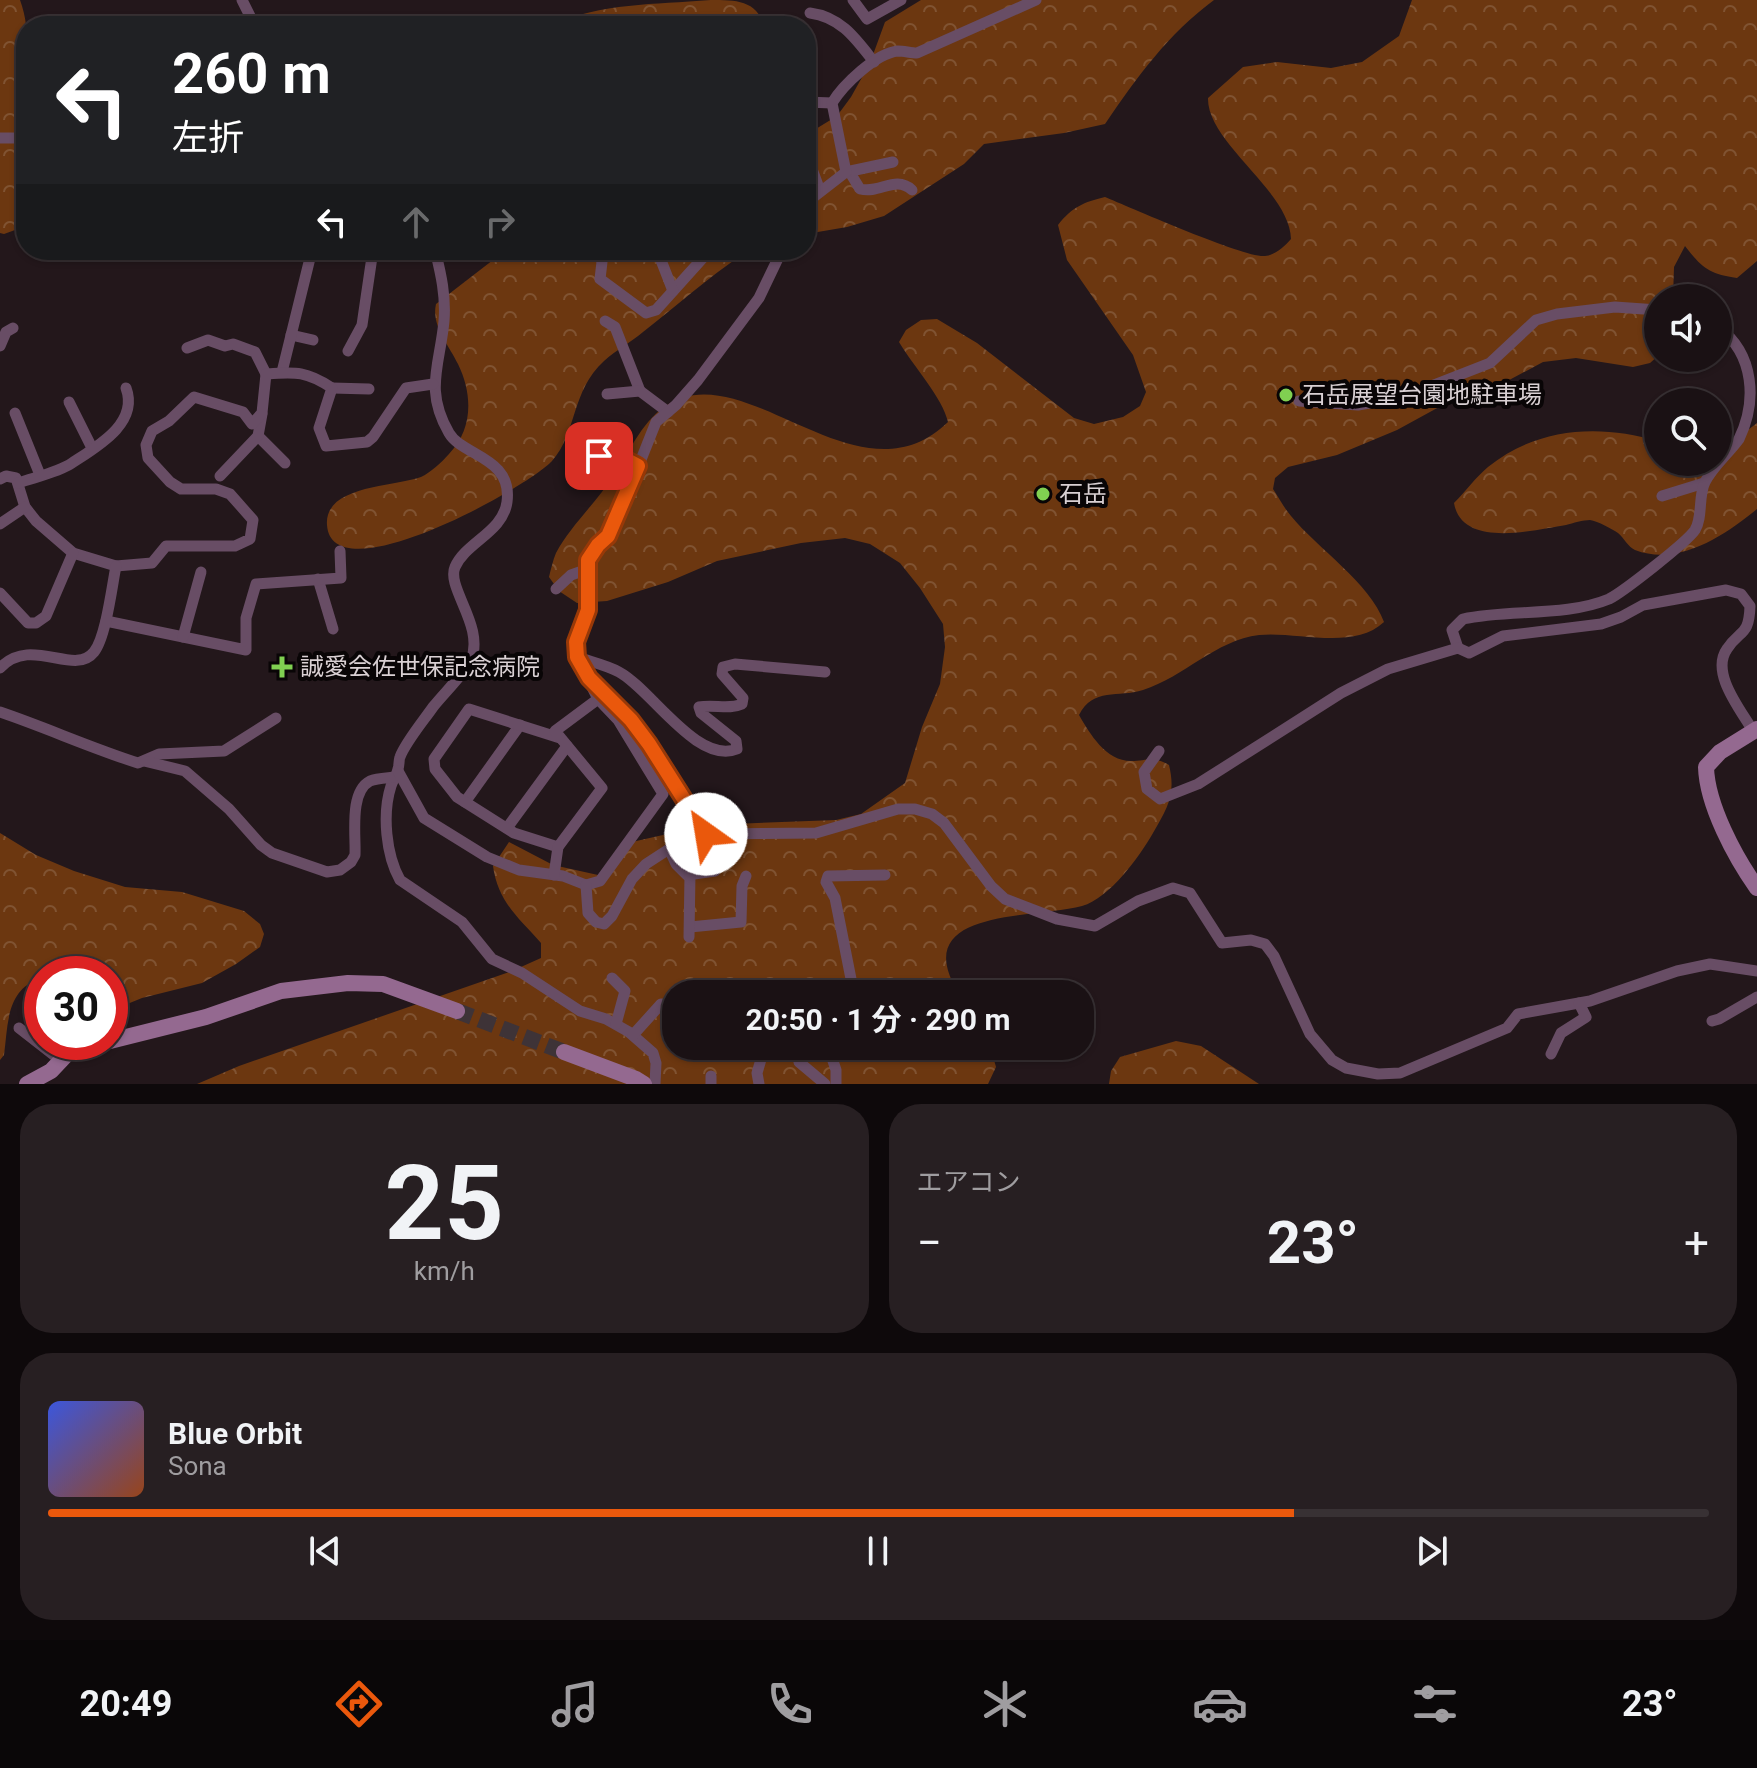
<!DOCTYPE html>
<html lang="ja">
<head>
<meta charset="utf-8">
<style>
  :root { --surface:#1a1114; --page:#271f22; --text:#f1f3f6; --muted:#9f9da0; --line:#383134; --accent:#ea580c }
  body { margin:0; font-family:Roboto,"Noto Sans JP",sans-serif; background:var(--page); color:var(--text); height:100vh; display:flex; flex-direction:column; font-size:30px; white-space:nowrap }
  * { box-sizing:border-box; margin:0 }
  p { font-size:26px; color:var(--muted) }
  .icon { flex:none; width:44px; height:44px; fill:none; stroke:currentColor; stroke-width:2; stroke-linecap:round; stroke-linejoin:round }
  .map { position:relative; height:1084px; overflow:hidden }
  .sheet { display:flex; flex-direction:column; gap:20px; padding:20px; background:#0e090b; flex:1 }
  .sheet>* { flex:none }
  .top-card { position:absolute; left:16px; top:16px; width:800px; height:244px; border-radius:32px; box-shadow:0 2px 6px #0004,0 0 0 2px var(--line); background:#202124; color:#fff; overflow:hidden }
  .controls { position:absolute; left:1644px; top:284px; display:grid; gap:16px }
  .controls a { display:grid; place-items:center; width:88px; height:88px; border-radius:50%; background:var(--surface); box-shadow:0 2px 6px #0004,0 0 0 2px var(--line); font-size:40px }
  .speed { position:absolute; left:24px; top:956px; display:flex; gap:16px; font-size:40px; font-weight:700; text-align:center }
  .speed>* { display:grid; place-content:center; width:104px; height:104px; border-radius:50%; background:var(--surface); box-shadow:0 2px 6px #0004,0 0 0 2px var(--line); line-height:1 }
  .speed .limit { border:12px solid #d22; background:#fff; color:#111 }
  .pin { position:absolute; display:grid; place-items:center; width:68px; height:68px; color:#fff; margin:-34px; border-radius:16px; box-shadow:0 4px 12px #0006 }
  .me { position:absolute; width:88px; margin:-44px; rotate:328deg; stroke-linejoin:round; filter:drop-shadow(0 0 6px #0008) }
  .turn { display:flex; align-items:center; gap:28px; height:168px; padding:0 24px; font-size:36px }
  .turn .icon { width:104px; height:104px; stroke-width:2.5 }
  .turn b { display:block; font-size:56px; line-height:68px }
  .lanes { display:flex; align-items:center; height:76px; padding:0 24px; background:#0003; justify-content:center; gap:40px; direction:ltr }
  .lanes .off { opacity:.35 }
  .big { font-size:60px; font-weight:700; line-height:1.1 }
  .sheet .tile { flex:1; display:flex; flex-direction:column; justify-content:center; gap:12px; min-width:0; padding:0 28px; border-radius:32px; background:var(--page) }
  .sheet .dial { align-items:center; gap:0 }
  .dial b { font-size:104px; line-height:1 }
  .song { display:flex; align-items:center; gap:24px }
  .cover { width:96px; height:96px; border-radius:12px; background:linear-gradient(135deg,hsl(230 70% 55%),hsl(20 70% 35%)) }
  .played { height:8px; border-radius:4px; background:linear-gradient(90deg,var(--accent) 75%,var(--line) 75%) }
  .keys { display:flex; justify-content:space-around; direction:ltr }
  .heat { display:flex; justify-content:space-between; align-items:center; font-size:44px; direction:ltr }
  .sheet .tiles { flex:1; display:grid; gap:20px; grid-template-columns:1fr 1fr }
  .tile:last-child { grid-column:span 2 }
  .trip { position:absolute; left:662px; top:980px; width:432px; height:80px; border-radius:32px; background:var(--surface); box-shadow:0 2px 6px #0004,0 0 0 2px var(--line); font-weight:700; line-height:80px; text-align:center }
  .tabs { display:flex; height:128px; justify-content:space-around; align-items:center; background:#0a0708; color:var(--muted) }
  .tabs .icon { width:56px; height:56px }
  .tabs .active { color:var(--accent) }
  .tabs b { font-size:36px; color:var(--text) }
  .map>svg:first-child { display:block }
  .forest { fill:url(#forest-crowns) }
  .lines { fill:none; stroke-linecap:round; stroke-linejoin:round }
  .secondary-tunnel { stroke:#3e3337; stroke-width:16; stroke-dasharray:16 8; stroke-linecap:butt }
  .street { stroke:#684d65; stroke-width:11 }
  .secondary { stroke:#946990; stroke-width:16 }
  .route-casing { stroke:#983908; stroke-width:20 }
  .route { stroke:#ea580c; stroke-width:14 }
  .poi-dot { fill:#80d051; stroke:#090506; stroke-width:3 }
  .labels { text-anchor:middle; dominant-baseline:central; stroke-width:8; stroke-linejoin:round; paint-order:stroke }
  .poi-label { font-size:24px; fill:#d9d0d3; stroke:#090506; text-anchor:start }
</style>
</head>
<body>
<div class="map">
<svg width="1757" height="1084" viewBox="0 0 1757 1084">
  <defs>
    <pattern id="forest-crowns" width="20" height="18" patternUnits="userSpaceOnUse" patternTransform="scale(2)"><rect width="20" height="18" fill="#6c3710"/><path d="M2 6a3 3 0 1 1 6 0M12 15a3 3 0 1 1 6 0" fill="none" stroke="#805332"/></pattern>
  </defs>
  <rect width="100%" height="100%" fill="#23171b"/>
  <g class="forest">
    <path d="M0 0H20C23 8 25 17 26 25 27 51 8 78 26 101V226L4 234 0 233Z"/>
    <path d="M711 0C735 0 757 0 764 26H548C605 2 652 5 711 0Z"/>
    <path d="M921 0H1214C1168 34 1137 77 1105 124L1064 133 984 144 964 164 884 216 847 227 806 234V135L837 116 851 97 870 63 885 22Z"/>
    <path d="M1412 0H1757V261L1737 278C1709 274 1702 268 1685 246L1674 267 1673 298H1658V356L1650 363 1633 367 1576 358 1543 362 1498 386 1461 395 1397 430 1337 455 1288 467 1275 478 1273 489C1279 498 1284 508 1291 516 1317 548 1370 583 1384 622 1353 651 1297 631 1259 635 1216 640 1184 677 1143 690 1118 698 1093 687 1079 715 1090 734 1106 761 1131 761 1148 761 1152 755 1169 765 1176 794 1168 807 1153 833 1139 857 1110 898 1082 906 1035 919 905 907 959 994H676V1046H990L996 1067 988 1084H197L239 1066 512 971 541 958V943C518 917 498 902 493 866L509 842 553 865 598 875 632 842 707 825 836 820 861 814 905 783 922 727 940 684 945 647 943 624 920 588 900 563 870 544 845 538 801 543 717 561 668 582 607 601 577 603 559 591 549 577C551 569 553 560 556 553 571 525 597 502 614 475 630 451 640 425 664 407 743 350 858 510 948 422 943 398 913 366 899 342L906 330 921 320 937 319 977 343 1074 418 1094 424 1123 417 1140 406 1146 392 1133 355 1067 260 1058 225C1072 207 1084 202 1105 197 1129 207 1247 259 1265 256 1275 255 1284 247 1291 239 1290 191 1207 143 1208 98L1243 67 1277 62 1331 68 1362 62 1399 36Z"/>
    <path d="M500 250H749C711 275 679 304 643 332 631 342 616 350 604 361 571 391 577 433 552 461 527 488 332 596 327 525 324 485 394 487 421 477 430 473 442 462 449 454 473 429 473 395 458 364 449 345 431 326 436 304L493 260Z"/>
    <path d="M1757 423V509C1725 535 1679 567 1635 550 1628 547 1624 538 1618 533 1612 529 1598 521 1590 520 1583 520 1573 523 1566 525 1534 530 1462 549 1454 503 1466 491 1476 477 1488 467 1538 427 1599 424 1658 441V462H1718V453Z"/>
    <path d="M0 833 36 855 74 871 125 887 182 892 244 911 260 924 264 934 260 947 236 964 202 983 142 998 110 1011V974H42V984L36 980C6 993 8 1026 4 1055L0 1060Z"/>
    <polygon points="1176,1041 1201,1046 1259,1084 1109,1084 1111,1071 1120,1057"/>
  </g>
  <g class="lines">
    <polyline class="secondary-tunnel" points="457,1011 564,1052"/>
    <g class="street">
      <polyline points="242,0 255,26"/>
      <polyline points="853,0 867,19 901,0"/>
      <path d="M810 13C841 17 856 39 874 62"/>
      <polyline points="806,102 832,103"/>
      <polyline points="0,138 26,138"/>
      <polyline points="806,140 808,158 820,191"/>
      <path d="M849 171 860 189C880 194 895 175 912 190"/>
      <polyline points="846,172 893,162"/>
      <path d="M806 203 846 172 832 103C843 85 876 53 898 51 904 51 911 53 917 53L1036 0"/>
      <path d="M435 250C441 274 446 296 444 321 440 365 424 390 449 433 462 456 513 457 507 502 503 532 466 542 455 567 446 588 485 626 471 660 464 674 444 693 433 707 424 720 405 743 400 757 399 758 399 768 398 769 397 775 393 780 391 786 382 814 386 855 400 880L462 922 492 959 522 973 580 1011 606 1019 629 1032 653 1053 656 1063 655 1084"/>
      <polyline points="464,250 480,250"/>
      <polyline points="597,250 602,262 600,279 646,313 656,310 710,250"/>
      <polyline points="657,250 673,291"/>
      <polyline points="605,321 615,327 640,391"/>
      <polyline points="291,335 313,340"/>
      <polyline points="0,346 6,332 13,328"/>
      <polyline points="187,348 208,340 225,346 233,344 255,352 266,374"/>
      <polyline points="348,351 362,325 373,250"/>
      <polyline points="282,372 312,250"/>
      <polyline points="332,388 369,389"/>
      <polyline points="607,394 640,391 668,412"/>
      <polyline points="1299,401 1358,405 1403,397 1490,363 1536,320 1557,314 1615,307 1658,310"/>
      <polyline points="69,402 92,448"/>
      <polyline points="15,413 40,475"/>
      <polyline points="258,436 285,463"/>
      <polyline points="584,446 599,456 610,451 638,466"/>
      <polyline points="220,476 258,436 262,414"/>
      <path d="M0 479 6 476 16 478 25 507 36 521 73 553 116 566 152 563 166 546H235L250 539 253 520 230 494 216 489H181L170 482 148 458 146 445 152 431 169 421 194 397 243 412 252 424 262 413 266 374C296 372 306 371 332 388L319 428 326 446 367 442 373 437 406 388 433 384"/>
      <path d="M18 483C35 477 57 473 72 463 98 446 139 423 126 388"/>
      <polyline points="1662,496 1704,483"/>
      <polyline points="0,524 25,507"/>
      <polyline points="318,579 333,629"/>
      <polyline points="556,589 571,575 588,569"/>
      <polyline points="0,593 28,623 36,623 46,616 73,553"/>
      <polyline points="106,621 246,650 246,618 256,584 341,578 340,551"/>
      <polyline points="183,637 201,572"/>
      <path d="M1458 648 1452 630 1463 619C1508 609 1566 617 1609 599 1623 592 1687 542 1695 530 1703 517 1698 496 1705 482 1713 466 1729 453 1739 439 1757 402 1755 354 1718 327"/>
      <path d="M577 657C591 662 606 665 619 672 651 689 697 765 737 749L736 741 701 713 699 707C714 704 729 710 742 704L743 698 722 674 723 667 735 664 825 672"/>
      <path d="M0 668C31 635 74 677 94 652 106 637 112 586 116 566"/>
      <polyline points="595,684 631,720 649,744 706,834"/>
      <path d="M0 712C47 728 91 748 138 763L159 754 224 751 276 718"/>
      <path d="M1159 751 1144 772 1147 789 1160 799 1198 784 1341 693 1388 669 1458 648 1469 653 1503 636 1601 624 1621 617 1643 605 1726 590 1741 594 1750 606C1749 637 1740 629 1727 649 1710 673 1741 710 1753 731"/>
      <path d="M144 761 185 771 229 809 261 845 272 853 327 872 340 870 351 862 355 855C356 835 349 792 370 781 377 778 387 778 395 777"/>
      <polyline points="398,771 424,818 487,857 519,870 563,876 586,885 600,881 663,794 618,720 598,699 577,657 576,642 588,610 588,560 598,545 608,536 619,515 656,422 676,405 698,380 759,298 782,250"/>
      <polyline points="465,802 520,725"/>
      <polyline points="507,828 567,746"/>
      <polyline points="558,847 514,833 457,797 435,769 434,759 469,709 560,738"/>
      <polyline points="669,849 676,864 687,875 715,871"/>
      <polyline points="554,875 558,847 602,788 555,731 598,699"/>
      <polyline points="586,885 588,913 596,922 604,924 612,916 632,879 646,864 669,849 706,834 816,833 898,809 915,809 932,814 944,823 991,886 1005,899 1057,919 1095,926 1138,901 1173,888 1190,893 1222,943 1251,940 1265,944 1274,956 1310,1034 1332,1060 1346,1068 1378,1074 1400,1073 1507,1028 1518,1014 1590,1001 1677,971 1710,964 1757,971"/>
      <polyline points="690,927 741,922 742,886 746,876"/>
      <polyline points="689,937 690,874"/>
      <polyline points="612,978 625,991 616,1024"/>
      <polyline points="854,994 835,898 826,882 828,876 885,875"/>
      <polyline points="1712,1021 1719,1019 1757,997"/>
      <polyline points="19,1028 60,1060"/>
      <polyline points="633,1035 661,1004 676,1007"/>
      <polyline points="797,1046 799,1062 825,1084"/>
      <polyline points="828,1046 836,1070 836,1084"/>
      <polyline points="1551,1054 1561,1033 1586,1017 1579,1003"/>
      <polyline points="711,1084 711,1076"/>
      <polyline points="759,1084 757,1073 765,1046"/>
    </g>
    <g class="secondary">
      <path d="M1757 729 1720 752 1706 767C1707 805 1735 857 1757 888"/>
      <polyline points="110,1041 206,1017 281,991 348,983 383,984 457,1011"/>
      <polyline points="564,1052 636,1079 644,1084"/>
      <polyline points="27,1084 51,1071 68,1053 104,1042"/>
    </g>
  </g>
  <g class="lines">
    <g class="route-casing">
      <polyline id="route" points="599,456 610,451 638,466 608,536 598,545 588,560 588,610 576,642 577,657 589,678 631,720 649,744 706,834"/>
    </g>
    <use href="#route" class="route"/>
  </g>
  <g class="poi-dot">
    <circle cx="1286" cy="395" r="8"/>
    <circle cx="1043" cy="494" r="8"/>
    <path d="M278 655h8v8h8v8h-8v8h-8v-8h-8v-8h8z"/>
  </g>
  <g class="labels">
    <g class="poi-label">
      <text x="1302" y="395">石岳展望台園地駐車場</text>
      <text x="1059" y="494">石岳</text>
      <text x="300" y="667">誠愛会佐世保記念病院</text>
    </g>
  </g>
</svg>
<div class="controls">
<a><svg class="icon" aria-label="sound" viewBox="0 0 24 24"><path d="M4 9h4l5-4v14l-5-4H4zM17 9q2 3 0 6"/></svg></a>
<a><svg class="icon" aria-label="search" viewBox="0 0 24 24"><circle cx="10" cy="10" r="6"/><path d="M15 15l6 6"/></svg></a>
</div>
<div class="speed"><div class="limit">30</div></div>
<div class="pin" style="left:599px;top:456px;background:#d93025"><svg class="icon" aria-label="arrive" viewBox="0 0 24 24"><path d="M6 21V4h12l-3 4 3 4H6"/></svg></div>
<svg class="me" style="left:706px;top:834px" viewBox="-20 -20 40 40"><circle r="19" fill="#fff"/><path d="M0-13L10 11 0 6-10 11z" fill="#ea580c"/></svg>
<div class="trip">20:50 · 1 分 · 290 m</div>
<div class="top-card">
<div class="turn"><svg class="icon" aria-label="left" viewBox="0 0 24 24"><path d="M17 20v-9H6M10 6l-5 5 5 5"/></svg><div><b>260 m</b>左折</div></div>
<div class="lanes"><svg class="icon" aria-label="left" viewBox="0 0 24 24"><path d="M17 20v-9H6M10 6l-5 5 5 5"/></svg><svg class="icon off" aria-label="ahead" viewBox="0 0 24 24"><path d="M12 20V5M6 11l6-6 6 6"/></svg><svg class="icon off" aria-label="right" viewBox="0 0 24 24"><path d="M7 20v-9h11M14 6l5 5-5 5"/></svg></div>
</div>
</div>
<section class="sheet">
<div class="tiles">
<div class="tile dial"><b>25</b><p>km/h</p></div>
<div class="tile"><p>エアコン</p>
<div class="heat"><a>−</a><b class="big">23°</b><a>+</a></div>
</div>
<div class="tile">
<div class="song"><i class="cover"></i><div><b>Blue Orbit</b><p>Sona</p></div></div>
<div class="played"></div>
<div class="keys"><svg class="icon" aria-label="previous" viewBox="0 0 24 24"><path d="M18 5L8 12l10 7zM5 5v14"/></svg><svg class="icon" aria-label="pause" viewBox="0 0 24 24"><path d="M8 5v14M16 5v14"/></svg><svg class="icon" aria-label="next" viewBox="0 0 24 24"><path d="M6 5l10 7-10 7zM19 5v14"/></svg></div>
</div>
</div>
</section>
<nav class="tabs">
<b>20:49</b>
<svg class="icon active" aria-label="directions" viewBox="0 0 24 24"><path d="M12 3l9 9-9 9-9-9zM9 14v-3h6M13 9l2 2-2 2"/></svg>
<svg class="icon" aria-label="music" viewBox="0 0 24 24"><path d="M9 18V5l10-2v13"/><circle cx="6" cy="18" r="3"/><circle cx="16" cy="16" r="3"/></svg>
<svg class="icon" aria-label="phone" viewBox="0 0 24 24"><path d="M5 4h4l2 5-3 2q2 4 5 5l2-3 5 2v4C11 20 4 13 5 4z"/></svg>
<svg class="icon" aria-label="climate" viewBox="0 0 24 24"><path d="M12 3v18M4 7l16 10M4 17L20 7"/></svg>
<svg class="icon" aria-label="car" viewBox="0 0 24 24"><path d="M5 17H2v-5l4-1 3-4h7l3 4 3 1v5h-3M9 17h6M6 11h13"/><circle cx="7" cy="17" r="2"/><circle cx="17" cy="17" r="2"/></svg>
<svg class="icon" aria-label="filters" viewBox="0 0 24 24"><path d="M4 7h16M4 17h16"/><circle cx="9" cy="7" r="2"/><circle cx="15" cy="17" r="2"/></svg>
<b>23°</b>
</nav>
</body>
</html>
